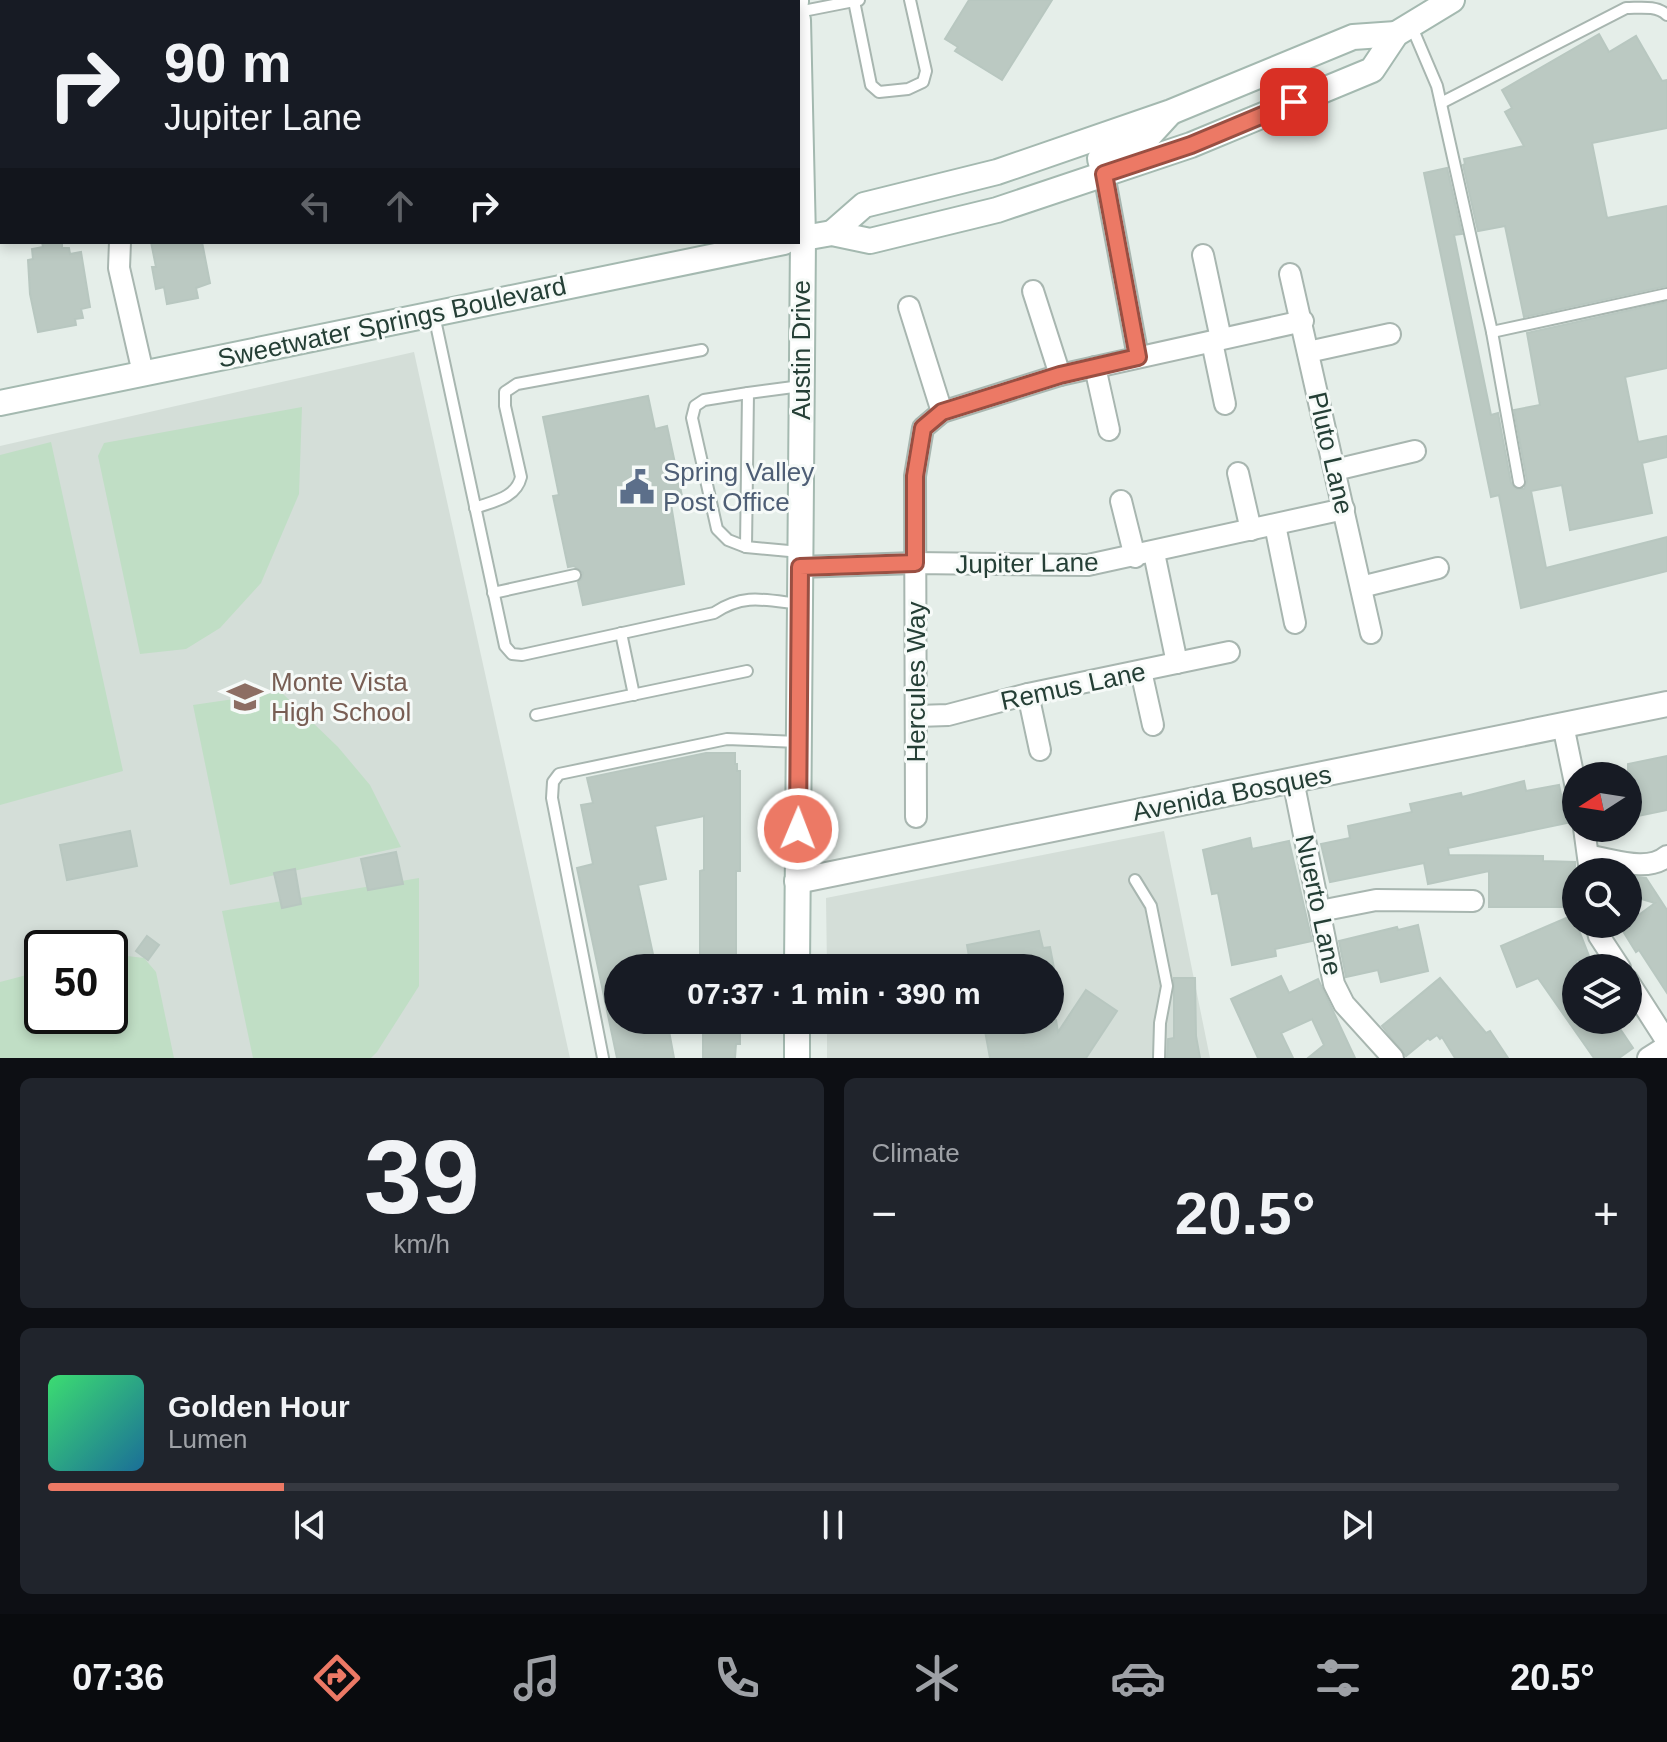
<!DOCTYPE html>
<html lang="en">
<head>
<meta charset="utf-8">
<style>
  :root { --surface:#171b24; --page:#20242c; --text:#f1f3f6; --muted:#9ea1a6; --line:#363941; --accent:#ec7965 }
  body { margin:0; font-family:Arial,sans-serif; background:var(--page); color:var(--text); height:100vh; display:flex; flex-direction:column; font-size:30px; white-space:nowrap }
  * { box-sizing:border-box; margin:0 }
  p { font-size:26px; color:var(--muted) }
  .icon { flex:none; width:44px; height:44px; fill:none; stroke:currentColor; stroke-width:2; stroke-linecap:round; stroke-linejoin:round }
  .map { position:relative; height:1058px; overflow:hidden }
  .details { display:flex; flex-direction:column; gap:20px; padding:20px; background:#0d0f14; flex:1 }
  .details>* { flex:none }
  .hud { position:absolute; left:0px; top:0px; width:800px; height:244px; box-shadow:0 4px 12px #0003; background:#171b24; color:var(--text); overflow:hidden }
  .needle { width:52px; rotate:258deg }
  .buttons { position:absolute; left:1562px; top:762px; display:grid; gap:16px }
  .buttons a { display:grid; place-items:center; width:80px; height:80px; border-radius:50%; background:var(--surface); box-shadow:0 4px 12px #0003; font-size:40px }
  .speed { position:absolute; left:24px; top:930px; display:flex; gap:16px; font-size:40px; font-weight:700; text-align:center }
  .speed>* { display:grid; place-content:center; width:104px; height:104px; border-radius:50%; background:var(--surface); box-shadow:0 4px 12px #0003; line-height:1 }
  .speed .limit { border:4px solid #111; border-radius:12px; background:#fff; color:#111 }
  .pin { position:absolute; display:grid; place-items:center; width:68px; height:68px; color:#fff; margin:-34px; border-radius:16px; box-shadow:0 4px 12px #0006 }
  .me { position:absolute; width:88px; margin:-44px; rotate:1deg; stroke-linejoin:round; filter:drop-shadow(0 0 6px #0008) }
  .turn { display:flex; align-items:center; gap:28px; height:168px; padding:0 32px; font-size:36px }
  .turn .icon { width:104px; height:104px; stroke-width:2.5 }
  .turn b { display:block; font-size:56px; line-height:68px }
  .lanes { display:flex; align-items:center; height:76px; padding:0 32px; background:#0003; justify-content:center; gap:40px; direction:ltr }
  .lanes .off { opacity:.35 }
  .big { font-size:60px; font-weight:700; line-height:1.1 }
  .details .widget { flex:1; display:flex; flex-direction:column; justify-content:center; gap:12px; min-width:0; padding:0 28px; border-radius:12px; background:var(--page) }
  .details .dial { align-items:center; gap:0 }
  .dial b { font-size:104px; line-height:1 }
  .song { display:flex; align-items:center; gap:24px }
  .cover { width:96px; height:96px; border-radius:12px; background:linear-gradient(135deg,hsl(140 70% 55%),hsl(200 70% 35%)) }
  .played { height:8px; border-radius:4px; background:linear-gradient(90deg,var(--accent) 15%,var(--line) 15%) }
  .keys { display:flex; justify-content:space-around; direction:ltr }
  .heat { display:flex; justify-content:space-between; align-items:center; font-size:44px; direction:ltr }
  .details .tiles { flex:1; display:grid; gap:20px; grid-template-columns:1fr 1fr }
  .widget:last-child { grid-column:span 2 }
  .trip { position:absolute; left:604px; top:954px; width:460px; height:80px; border-radius:40px; background:var(--surface); box-shadow:0 4px 12px #0003; font-weight:700; line-height:80px; text-align:center }
  .menu { display:flex; height:128px; justify-content:space-around; align-items:center; background:#090b0e; color:var(--muted) }
  .menu .icon { width:56px; height:56px }
  .menu .selected { color:var(--accent) }
  .menu b { font-size:36px; color:var(--text) }
  .map>svg:first-child { display:block }
  .built { fill:#d4ded8; fill-rule:evenodd }
  .green { fill:#c0dec5 }
  .building { fill:#bbc9c2; stroke:#b8c7c0; stroke-width:2 }
  .lines { fill:none; stroke-linecap:round; stroke-linejoin:round }
  .service-casing { stroke:#a8b6b0; stroke-width:14 }
  .minor-casing { stroke:#a8b6b0; stroke-width:24 }
  .tertiary-casing { stroke:#a8b6b0; stroke-width:28 }
  .secondary-casing { stroke:#a4b9b0; stroke-width:28 }
  .service { stroke:#fff; stroke-width:10 }
  .minor { stroke:#fff; stroke-width:20 }
  .tertiary { stroke:#fff; stroke-width:24 }
  .secondary { stroke:#fff; stroke-width:24 }
  .route-casing { stroke:#994f42; stroke-width:20 }
  .route { stroke:#ec7965; stroke-width:14 }
  .labels { text-anchor:middle; dominant-baseline:central; stroke-width:6; stroke-linejoin:round; paint-order:stroke }
  .street-label { font-size:26px; fill:#253f36; stroke:#f6faf8 }
  .service-label { font-size:26px; fill:#4e5e75; stroke:#f6faf8; text-anchor:start }
  .education-label { font-size:26px; fill:#785e54; stroke:#f6faf8; text-anchor:start }
</style>
</head>
<body>
<div class="map">
<svg width="1667" height="1058" viewBox="0 0 1667 1058">
  <rect width="100%" height="100%" fill="#e5eee9"/>
  <g class="built">
    <path d="M414 352 570 1058H0V446ZM42 948H110V1016H42Z"/>
    <polygon points="1164,831 1210,1058 827,1058 827,1020 1050,1020 1050,968 827,968 826,898"/>
  </g>
  <g class="green">
    <polygon points="0,0 251,0 2,2 0,153"/>
    <polygon points="302,407 299,494 261,583 220,628 186,649 140,654 98,456 104,443"/>
    <polygon points="51,442 123,771 0,805 0,455"/>
    <polygon points="281,692 338,747 370,785 401,847 230,885 193,705"/>
    <polygon points="419,878 419,986 377,1052 371,1058 253,1058 222,911"/>
    <polygon points="110,954 144,958 156,972 174,1058 0,1058 0,982 42,971 42,1016 110,1016"/>
  </g>
  <g class="building">
    <polygon points="969,0 1052,0 1002,80 955,51 958,47 945,39"/>
    <polygon points="1599,34 1609,52 1636,36 1662,81 1667,80 1667,128 1592,143 1607,218 1667,206 1667,286 1524,317 1505,226 1478,231 1463,165 1465,164 1464,159 1524,146 1505,112 1512,108 1502,90"/>
    <polygon points="1447,168 1462,234 1454,235 1491,415 1498,413 1511,483 1516,489 1524,489 1527,481 1514,410 1540,405 1527,333 1667,302 1667,368 1625,377 1638,442 1667,436 1667,457 1642,463 1652,513 1570,530 1562,485 1531,491 1546,568 1667,537 1667,571 1521,608 1499,495 1491,497 1424,173"/>
    <polygon points="42,242 62,242 62,248 69,248 70,254 81,252 90,307 81,309 83,318 75,319 76,325 38,332 30,294 28,260 33,259 32,249 43,247"/>
    <polygon points="151,242 202,242 210,283 196,288 198,298 167,304 164,287 156,289 152,267 156,267"/>
    <polygon points="648,396 655,429 667,426 682,496 670,498 684,584 583,605 578,582 582,578 583,573 574,566 568,567 553,496 559,495 543,417"/>
    <polygon points="706,753 735,753 735,764 737,764 737,771 740,771 740,871 736,871 736,968 700,968 700,871 704,870 704,816 655,826 666,879 638,885 656,968 618,968 618,1020 667,1020 674,1058 617,1058 577,868 593,864 581,805 593,803 587,778"/>
    <polygon points="1667,756 1667,810 1628,818 1628,764"/>
    <polygon points="1524,781 1526,791 1559,785 1567,823 1448,848 1449,855 1543,856 1543,861 1575,862 1575,900 1568,900 1571,907 1489,907 1489,871 1428,884 1424,863 1330,882 1321,844 1350,838 1348,826 1412,812 1410,804 1461,793 1462,797"/>
    <polygon points="130,831 137,866 67,880 60,845"/>
    <polygon points="1250,838 1252,849 1289,841 1312,941 1275,949 1276,956 1232,965 1218,893 1212,894 1203,850"/>
    <polygon points="396,852 403,884 368,890 361,859"/>
    <polygon points="295,869 301,904 282,908 274,873"/>
    <polygon points="1628,876 1646,878 1667,910 1667,993 1639,950 1636,952 1621,928 1655,903 1628,895"/>
    <polygon points="1573,915 1589,956 1576,961 1576,1020 1614,1020 1633,1048 1619,1058 1594,1058 1538,978 1517,987 1501,946"/>
    <polygon points="1418,925 1428,971 1381,982 1378,970 1346,977 1339,941 1397,927 1398,930"/>
    <polygon points="1039,931 1043,948 1050,947 1054,968 971,968 967,945"/>
    <polygon points="147,936 159,945 148,960 136,951"/>
    <polygon points="1281,976 1289,993 1318,979 1355,1058 1308,1058 1324,1045 1312,1019 1281,1033 1293,1058 1258,1058 1231,999"/>
    <polygon points="1174,978 1195,978 1196,1036 1200,1058 1167,1058 1168,1039 1174,1038"/>
    <polygon points="1440,978 1486,1033 1490,1031 1508,1058 1455,1058 1442,1037 1440,1039 1437,1035 1430,1040 1428,1038 1406,1056 1382,1026"/>
    <polygon points="1086,990 1117,1011 1086,1058 990,1058 983,1020 1056,1020 1058,1032"/>
    <polygon points="703,1020 740,1020 740,1044 736,1044 735,1058 703,1058"/>
  </g>
  <g class="lines">
    <g class="service-casing">
      <g id="service">
        <polyline points="854,1 871,85 879,92 908,89 923,82 926,71 910,0"/>
        <polyline points="798,12 859,0"/>
        <polyline points="1411,25 1437,86 1492,332"/>
        <path d="M1441 103 1626 8C1640 8 1656 5 1667 15"/>
        <path d="M434 315 505 646 512 654 522 655 714 613C744 593 765 600 799 604"/>
        <polyline points="1519,482 1492,332 1667,294"/>
        <path d="M475 508C494 501 516 498 521 477L505 406V392L517 384 702 350"/>
        <polyline points="746,547 728,540 717,529 692,418 695,406 704,400 748,393"/>
        <polyline points="800,552 746,547 748,393 801,386"/>
        <polyline points="493,593 575,575"/>
        <polyline points="621,633 634,695"/>
        <polyline points="536,715 747,671"/>
        <polyline points="1135,880 1151,906 1167,986 1160,1023 1159,1058"/>
        <polyline points="603,1058 552,798 553,782 559,774 727,739 798,742"/>
      </g>
    </g>
    <g class="minor-casing">
      <g id="minor">
        <polyline points="557,2 558,0"/>
        <polyline points="1104,174 1138,357"/>
        <polyline points="120,242 119,268 143,373"/>
        <polyline points="1203,255 1221,339"/>
        <polyline points="1290,274 1371,633"/>
        <polyline points="1033,291 1060,375"/>
        <polyline points="909,307 942,412"/>
        <polyline points="1212,342 1225,404"/>
        <polyline points="1308,352 1390,334"/>
        <polyline points="1095,367 1109,430"/>
        <polyline points="1335,470 1415,451"/>
        <polyline points="1238,473 1251,530"/>
        <polyline points="1121,501 1135,557"/>
        <polyline points="1275,525 1295,623"/>
        <polyline points="1154,553 1177,663"/>
        <polyline points="800,567 915,563 1088,565 1344,509"/>
        <polyline points="1361,587 1438,568"/>
        <polyline points="1141,671 1153,725"/>
        <polyline points="1028,694 1040,750"/>
        <polyline points="917,716 948,715 1028,694 1229,652"/>
        <polyline points="1563,725 1576,788"/>
        <polyline points="1293,780 1334,984 1344,1004 1393,1058"/>
        <polyline points="916,817 915,476 923,428 942,412 1060,375 1303,321"/>
        <polyline points="1584,828 1590,872"/>
        <path d="M1590 856C1612 859 1648 873 1667 856"/>
        <polyline points="1320,911 1376,900 1473,901"/>
        <polyline points="1596,924 1599,936 1620,968"/>
        <polyline points="1628,981 1664,1037 1667,1037"/>
        <polyline points="1648,1058 1667,1046"/>
      </g>
    </g>
    <g class="tertiary-casing">
      <polyline id="tertiary" points="797,881 1667,704"/>
    </g>
    <g class="secondary-casing">
      <g id="secondary">
        <polyline points="796,0 796,2"/>
        <polyline points="1104,174 1100,159 1112,150 1147,138 1169,114"/>
        <polyline points="832,233 864,205 997,172 1171,112 1353,37 1396,34"/>
        <polyline points="798,239 832,233 870,241 997,210 1191,145 1372,70 1396,34 1452,0"/>
        <polyline points="0,403 784,242"/>
        <polyline points="797,968 803,238 798,20"/>
        <polyline points="797,1058 797,1020"/>
      </g>
    </g>
    <use href="#service" class="service"/>
    <use href="#minor" class="minor"/>
    <use href="#tertiary" class="tertiary"/>
    <use href="#secondary" class="secondary"/>
  </g>
  <g class="lines">
    <g class="route-casing">
      <polyline id="route" points="798,829 800,567 915,563 915,476 923,428 942,412 1060,375 1138,357 1104,174 1191,145 1294,102"/>
    </g>
    <use href="#route" class="route"/>
  </g>
  <defs>
    <g id="civic-bare" transform="scale(2.76)"><path d="M-.6-6.5H3V-4.5H.6V-3L4-1V1h2V6H-6V1h2V-1L-.6-3ZM-1.2 2.5V6h2.4V2.5Z" fill="#5c6f8a" stroke="#f6faf8" stroke-width="2.5" paint-order="stroke"/></g>
    <g id="school-bare" transform="scale(2.76)"><path d="M0-5L7-2L0 1L-7-2ZM-4 1L0 2.5L4 1V4Q0 6-4 4Z" fill="#8d6e63" stroke="#f6faf8" stroke-width="2.5" paint-order="stroke"/></g>
  </defs>
  <g fill-rule="evenodd">
    <use href="#civic-bare" x="637" y="487"/>
    <use href="#school-bare" x="245" y="697"/>
  </g>
  <g class="labels">
    <g class="street-label">
      <text transform="translate(392 322) rotate(-12)">Sweetwater Springs Boulevard</text>
      <text transform="translate(801 350) rotate(-90)">Austin Drive</text>
      <text transform="translate(1331 453) rotate(77)">Pluto Lane</text>
      <text transform="translate(1027 563) rotate(-1)">Jupiter Lane</text>
      <text transform="translate(916 682) rotate(-90)">Hercules Way</text>
      <text transform="translate(1073 686) rotate(-12)">Remus Lane</text>
      <text transform="translate(1232 793) rotate(-11)">Avenida Bosques</text>
      <text transform="translate(1319 905) rotate(78)">Nuerto Lane</text>
    </g>
    <g class="service-label">
      <text x="663" y="472">Spring Valley<tspan x="663" dy="30">Post Office</tspan></text>
    </g>
    <g class="education-label">
      <text x="271" y="682">Monte Vista<tspan x="271" dy="30">High School</tspan></text>
    </g>
  </g>
</svg>
<div class="buttons">
<a><svg class="needle" viewBox="-14 -14 28 28"><path d="M0-13l5 13h-10z" fill="#e53935"/><path d="M0 13l5-13h-10z" fill="#9ea1a6"/></svg></a>
<a><svg class="icon" aria-label="search" viewBox="0 0 24 24"><circle cx="10" cy="10" r="6"/><path d="M15 15l6 6"/></svg></a>
<a><svg class="icon" aria-label="layers" viewBox="0 0 24 24"><path d="M12 4l9 5-9 5-9-5zM3 14l9 5 9-5"/></svg></a>
</div>
<div class="speed"><div class="limit">50</div></div>
<div class="pin" style="left:1294px;top:102px;background:#d93025"><svg class="icon" aria-label="arrive" viewBox="0 0 24 24"><path d="M6 21V4h12l-3 4 3 4H6"/></svg></div>
<svg class="me" style="left:798px;top:829px" viewBox="-20 -20 40 40"><circle r="17" fill="#ec7965" stroke="#fff" stroke-width="3"/><path d="M0-11L8 9 0 5-8 9z" fill="#fff"/></svg>
<div class="trip">07:37 · 1 min · 390 m</div>
<div class="hud">
<div class="turn"><svg class="icon" aria-label="right" viewBox="0 0 24 24"><path d="M7 20v-9h11M14 6l5 5-5 5"/></svg><div><b>90 m</b>Jupiter Lane</div></div>
<div class="lanes"><svg class="icon off" aria-label="left" viewBox="0 0 24 24"><path d="M17 20v-9H6M10 6l-5 5 5 5"/></svg><svg class="icon off" aria-label="ahead" viewBox="0 0 24 24"><path d="M12 20V5M6 11l6-6 6 6"/></svg><svg class="icon" aria-label="right" viewBox="0 0 24 24"><path d="M7 20v-9h11M14 6l5 5-5 5"/></svg></div>
</div>
</div>
<section class="details">
<div class="tiles">
<div class="widget dial"><b>39</b><p>km/h</p></div>
<div class="widget"><p>Climate</p>
<div class="heat"><a>−</a><b class="big">20.5°</b><a>+</a></div>
</div>
<div class="widget">
<div class="song"><i class="cover"></i><div><b>Golden Hour</b><p>Lumen</p></div></div>
<div class="played"></div>
<div class="keys"><svg class="icon" aria-label="previous" viewBox="0 0 24 24"><path d="M18 5L8 12l10 7zM5 5v14"/></svg><svg class="icon" aria-label="pause" viewBox="0 0 24 24"><path d="M8 5v14M16 5v14"/></svg><svg class="icon" aria-label="next" viewBox="0 0 24 24"><path d="M6 5l10 7-10 7zM19 5v14"/></svg></div>
</div>
</div>
</section>
<nav class="menu">
<b>07:36</b>
<svg class="icon selected" aria-label="directions" viewBox="0 0 24 24"><path d="M12 3l9 9-9 9-9-9zM9 14v-3h6M13 9l2 2-2 2"/></svg>
<svg class="icon" aria-label="music" viewBox="0 0 24 24"><path d="M9 18V5l10-2v13"/><circle cx="6" cy="18" r="3"/><circle cx="16" cy="16" r="3"/></svg>
<svg class="icon" aria-label="phone" viewBox="0 0 24 24"><path d="M5 4h4l2 5-3 2q2 4 5 5l2-3 5 2v4C11 20 4 13 5 4z"/></svg>
<svg class="icon" aria-label="climate" viewBox="0 0 24 24"><path d="M12 3v18M4 7l16 10M4 17L20 7"/></svg>
<svg class="icon" aria-label="car" viewBox="0 0 24 24"><path d="M5 17H2v-5l4-1 3-4h7l3 4 3 1v5h-3M9 17h6M6 11h13"/><circle cx="7" cy="17" r="2"/><circle cx="17" cy="17" r="2"/></svg>
<svg class="icon" aria-label="filters" viewBox="0 0 24 24"><path d="M4 7h16M4 17h16"/><circle cx="9" cy="7" r="2"/><circle cx="15" cy="17" r="2"/></svg>
<b>20.5°</b>
</nav>
</body>
</html>
